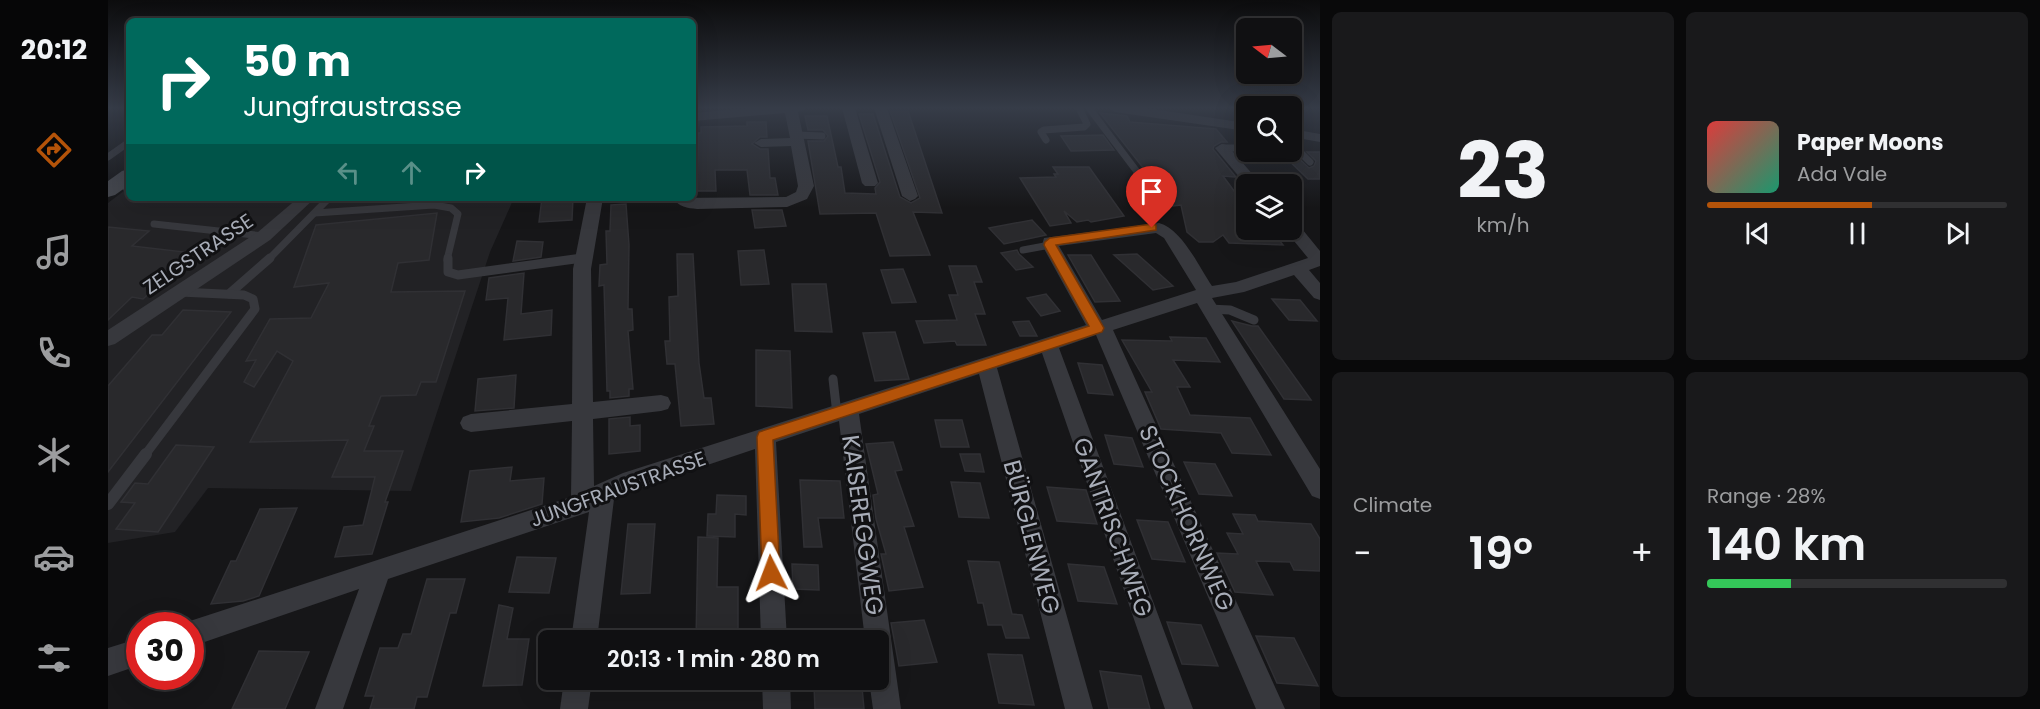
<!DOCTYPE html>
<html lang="en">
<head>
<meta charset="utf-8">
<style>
  :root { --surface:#101012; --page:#19191b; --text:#f1f3f6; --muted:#9c9d9f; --line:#303032; --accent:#b45309 }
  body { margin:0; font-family:Poppins,sans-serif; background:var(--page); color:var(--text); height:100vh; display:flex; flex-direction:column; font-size:22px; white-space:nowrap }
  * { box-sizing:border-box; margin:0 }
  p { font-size:20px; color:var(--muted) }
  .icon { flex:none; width:33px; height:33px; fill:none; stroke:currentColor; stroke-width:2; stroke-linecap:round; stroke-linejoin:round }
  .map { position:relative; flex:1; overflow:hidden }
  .details { display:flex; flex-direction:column; gap:12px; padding:12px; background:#09090a; width:720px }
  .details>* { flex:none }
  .guide { position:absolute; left:18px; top:18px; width:570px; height:183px; border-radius:9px; box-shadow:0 6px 24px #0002,0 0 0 2px var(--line); background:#00695c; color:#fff; overflow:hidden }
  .needle { width:39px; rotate:286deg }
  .fabs { position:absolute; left:1128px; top:18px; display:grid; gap:12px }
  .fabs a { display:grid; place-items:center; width:66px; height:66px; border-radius:9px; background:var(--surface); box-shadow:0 6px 24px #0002,0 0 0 2px var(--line); font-size:30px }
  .speed { position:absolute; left:18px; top:612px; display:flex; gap:12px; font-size:30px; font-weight:700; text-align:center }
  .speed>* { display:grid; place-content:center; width:78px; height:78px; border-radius:50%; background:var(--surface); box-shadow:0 6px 24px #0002,0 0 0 2px var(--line); line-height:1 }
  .speed .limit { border:9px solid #d22; background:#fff; color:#111 }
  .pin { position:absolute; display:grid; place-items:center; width:51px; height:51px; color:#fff; margin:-62px -26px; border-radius:50% 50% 50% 0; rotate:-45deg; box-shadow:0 0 6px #0007 }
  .pin .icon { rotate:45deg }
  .me { position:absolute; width:66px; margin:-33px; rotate:357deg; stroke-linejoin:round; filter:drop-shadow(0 0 4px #0008) }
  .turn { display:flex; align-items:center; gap:21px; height:126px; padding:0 18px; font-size:27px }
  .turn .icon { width:78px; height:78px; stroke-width:2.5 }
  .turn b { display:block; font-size:42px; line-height:51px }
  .lanes { display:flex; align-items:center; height:57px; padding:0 18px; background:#0003; justify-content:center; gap:30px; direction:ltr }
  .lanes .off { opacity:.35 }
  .big { font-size:45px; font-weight:600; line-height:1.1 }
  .details .tile { flex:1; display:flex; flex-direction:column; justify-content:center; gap:9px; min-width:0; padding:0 21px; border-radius:9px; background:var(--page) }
  .details .dial { align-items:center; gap:0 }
  .dial b { font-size:78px; line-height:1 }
  .song { display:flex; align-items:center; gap:18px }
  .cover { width:72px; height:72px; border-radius:9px; background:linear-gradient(135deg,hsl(0 70% 55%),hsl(160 70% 35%)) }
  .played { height:6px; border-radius:3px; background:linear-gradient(90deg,var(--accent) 55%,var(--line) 55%) }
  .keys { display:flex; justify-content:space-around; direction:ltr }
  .heat { display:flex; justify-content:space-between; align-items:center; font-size:33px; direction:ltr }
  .charge { height:9px; border-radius:4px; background:linear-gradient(90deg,#34c759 28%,var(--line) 0) }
  .details .tiles { flex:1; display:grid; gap:12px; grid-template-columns:repeat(2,1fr) }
  .trip { position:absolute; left:430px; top:630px; width:351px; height:60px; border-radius:9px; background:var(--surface); box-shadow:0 6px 24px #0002,0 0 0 2px var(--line); font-weight:600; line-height:60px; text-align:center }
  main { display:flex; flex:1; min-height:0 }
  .tabs { display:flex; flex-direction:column; width:108px; justify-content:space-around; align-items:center; background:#060607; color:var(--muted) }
  .tabs .icon { width:42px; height:42px }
  .tabs .current { color:var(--accent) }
  .tabs b { font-size:27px; color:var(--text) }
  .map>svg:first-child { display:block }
  .built { fill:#222225 }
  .building { fill:#29292c; stroke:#303034; stroke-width:1.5 }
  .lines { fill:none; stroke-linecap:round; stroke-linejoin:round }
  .lane-far2 { stroke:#37383d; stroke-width:7 }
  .lane-far1 { stroke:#37383d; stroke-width:9 }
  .lane { stroke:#37383d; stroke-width:12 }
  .street { fill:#37383d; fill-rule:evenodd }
  .secondary { fill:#45474d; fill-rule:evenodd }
  .route { fill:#b45309; stroke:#753606; stroke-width:1.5 }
  .labels { text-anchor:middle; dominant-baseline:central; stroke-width:6; stroke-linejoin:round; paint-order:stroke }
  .street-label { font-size:20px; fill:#a8adb8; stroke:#111113 }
  .near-street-label { font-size:24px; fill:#a8adb8; stroke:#111113 }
</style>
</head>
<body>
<main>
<nav class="tabs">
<b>20:12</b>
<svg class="icon current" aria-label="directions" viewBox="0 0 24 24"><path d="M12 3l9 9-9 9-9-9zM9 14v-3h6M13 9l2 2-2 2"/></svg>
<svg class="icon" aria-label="music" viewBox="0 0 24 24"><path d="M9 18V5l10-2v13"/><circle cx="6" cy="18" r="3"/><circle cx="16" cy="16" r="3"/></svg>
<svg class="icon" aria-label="phone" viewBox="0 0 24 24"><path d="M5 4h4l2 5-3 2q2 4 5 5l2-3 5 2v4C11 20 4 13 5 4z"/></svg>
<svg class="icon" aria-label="climate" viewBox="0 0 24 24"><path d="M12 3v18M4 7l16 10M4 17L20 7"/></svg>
<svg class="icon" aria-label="car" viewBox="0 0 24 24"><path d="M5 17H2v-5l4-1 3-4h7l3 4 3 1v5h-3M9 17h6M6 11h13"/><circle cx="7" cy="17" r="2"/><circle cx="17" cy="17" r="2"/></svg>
<svg class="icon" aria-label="filters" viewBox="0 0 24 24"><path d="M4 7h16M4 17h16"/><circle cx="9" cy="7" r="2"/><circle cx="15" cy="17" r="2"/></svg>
</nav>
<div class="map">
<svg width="1212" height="709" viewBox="0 0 1212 709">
  <rect width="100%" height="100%" fill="#161618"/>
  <polygon class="built" points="21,187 21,198 406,198 382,252 303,491 100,488 67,532 0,543 0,203"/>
  <g class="building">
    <polygon points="782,111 800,111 834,213 805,212 822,255 782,256 768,213 712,214 700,141 716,141 720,136 715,130 700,130 697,116 719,116 730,167 733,167 737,193 768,194 767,188 772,182 751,114 765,114 792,197 803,203 812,198"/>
    <polygon points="992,113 1019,116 1022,122 1108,129 1119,142 1113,142 1106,146 1105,149 1128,177 1115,176 1138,207 1138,230 1163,230 1175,245 1121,243 1115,235 1105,242 1091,242 1079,232 1073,205 1065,206"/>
    <polygon points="639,122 658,122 659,137 652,137 644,144 652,149 660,149 662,178 667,178 670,195 642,195 639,170 607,170 608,191 589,191 590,133 593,133 593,127 639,126"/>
    <polygon points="995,135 1006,150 963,151 953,136"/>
    <polygon points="1172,152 1184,152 1201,168 1206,166 1208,161 1199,152 1212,152 1212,179 1200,179"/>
    <polygon points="945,167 981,167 1016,216 983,222 980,220 969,222 956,211 963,223 942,226 912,178 948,177 946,174 950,174"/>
    <polygon points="434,198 465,198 464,220 431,222"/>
    <polygon points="518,204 521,245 520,309 524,309 525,330 520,331 525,389 521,389 521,396 502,398 502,391 499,391 496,285 491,286 492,265 499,264 498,231 502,231 503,205"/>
    <polygon points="644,210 674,210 678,226 647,228"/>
    <polygon points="329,213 321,260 290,263 283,292 357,291 328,382 313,382 308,395 273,396 261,426 266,426 256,451 295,451 277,502 280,502 264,554 227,557 236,527 255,525 267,477 224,477 240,440 142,442 185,361 169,351 146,387 136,382 148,360 138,361 162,319 203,318 221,283 186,287 208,225"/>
    <polygon points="924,220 938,235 896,244 881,228"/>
    <polygon points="0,227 41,231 24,246 85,253 35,299 24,297 0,320"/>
    <polygon points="409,241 435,242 433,257 405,261"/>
    <polygon points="656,250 661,284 633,285 630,251"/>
    <polygon points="909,250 911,254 925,267 908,270 893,253"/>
    <polygon points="569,254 585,254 591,363 596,398 603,398 606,424 573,426 567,364 559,364 557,341 562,341 561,297 570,296"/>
    <polygon points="1029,254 1065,286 1045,290 1006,255"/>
    <polygon points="960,255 983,255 1012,301 987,302"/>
    <polygon points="841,266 868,266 874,282 866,282 877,314 867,314 878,345 849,345 847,341 816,343 808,321 849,320 841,295 850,295"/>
    <polygon points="795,269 808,302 784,303 773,270"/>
    <polygon points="416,273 413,314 444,310 443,335 396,340 400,298 378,300 381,278"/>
    <polygon points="684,284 718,284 724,332 687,331"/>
    <polygon points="938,294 952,311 933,316 919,298"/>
    <polygon points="1164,299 1192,300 1209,321 1181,320"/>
    <polygon points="75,310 123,312 0,472 0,386 44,335 54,335"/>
    <polygon points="921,321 929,336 912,336 905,322"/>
    <polygon points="1124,321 1144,326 1150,326 1203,400 1176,399"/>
    <polygon points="787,332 801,379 767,381 755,333"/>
    <polygon points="1062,337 1098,338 1112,362 1065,360 1082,387 1069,387 1082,415 1142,418 1163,455 1124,453 1113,433 1053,429 1037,392 1044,392 1014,340 1064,341"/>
    <polygon points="648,350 682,351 684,408 648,406"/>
    <polygon points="970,363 994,365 1005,395 980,393"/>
    <polygon points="408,375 406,408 367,411 370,379"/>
    <polygon points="522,417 522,426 532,425 532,451 501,454 501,419"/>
    <polygon points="827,420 854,420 861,447 833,447"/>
    <polygon points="997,435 1024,438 1035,467 1006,464"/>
    <polygon points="785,442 794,470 787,471 806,526 796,527 815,587 781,591 773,554 778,554 768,519 765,495 770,494 758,444"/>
    <polygon points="68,445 106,447 50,532 8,529 27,503 13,502 27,483 40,484"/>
    <polygon points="852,454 872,454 876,472 857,471"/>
    <polygon points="1076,462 1107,464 1124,496 1091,494"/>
    <polygon points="404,467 402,481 436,478 434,504 391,518 353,522 362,471"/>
    <polygon points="692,480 732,481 736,518 710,518 714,547 696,547"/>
    <polygon points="843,482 872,483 881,518 851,517"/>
    <polygon points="939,487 978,490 989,524 949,521"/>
    <polygon points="609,495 638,496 638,515 627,514 627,537 599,536 600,514 608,514"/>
    <polygon points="189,508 151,596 135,601 103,604 123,561 128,561 152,509"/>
    <polygon points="1125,514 1147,515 1150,521 1203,524 1212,539 1212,571 1186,570 1182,562 1148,561 1165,595 1127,592 1109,553 1130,554 1119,533 1135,534"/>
    <polygon points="1029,520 1060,522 1077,562 1044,559"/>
    <polygon points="520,524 547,524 542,593 513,594"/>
    <polygon points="590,537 610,538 609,587 630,587 630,640 588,640"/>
    <polygon points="409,557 448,558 441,593 401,592"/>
    <polygon points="860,561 891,562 904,614 914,615 921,638 898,638 894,625 880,625 875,603 870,603"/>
    <polygon points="684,564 710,565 711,590 685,589"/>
    <polygon points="960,564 996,567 1009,604 970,601"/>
    <polygon points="319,579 357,579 348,613 342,613 319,697 309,697 306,709 262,709 266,696 257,696 272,648 290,648 295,634 303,634"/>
    <polygon points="391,605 405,608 399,639 421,639 414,685 375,686"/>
    <polygon points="816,620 829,662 791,666 783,623"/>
    <polygon points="1059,622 1093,625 1110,666 1074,664"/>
    <polygon points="1148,636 1186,638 1210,686 1169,683"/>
    <polygon points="151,651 201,652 177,709 124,709"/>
    <polygon points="880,654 914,655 926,705 891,703"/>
    <polygon points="992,671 1033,676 1042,709 1001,709"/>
    <polygon points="706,686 754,687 756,709 707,709"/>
  </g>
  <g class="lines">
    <g class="lane-far2">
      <polyline points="981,108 1030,173"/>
      <polyline points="688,135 714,136"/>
      <polyline points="938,140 933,132 936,130 976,127 979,124 971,108"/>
      <polyline points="1184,144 1202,162"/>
      <polyline points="1114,148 1131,148 1138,145"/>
      <polyline points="0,157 21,142"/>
      <polyline points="207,213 326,205 343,208 350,214 339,260"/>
      <polyline points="46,224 156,236"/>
      <polyline points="915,250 942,245"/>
      <polyline points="160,260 221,198"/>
      <polyline points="463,260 475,258"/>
    </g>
    <g class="lane-far1">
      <polyline points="340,258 340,272 350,275 474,258"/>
      <polyline points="121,294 162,258"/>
      <polyline points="1101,309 1122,310 1146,320"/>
      <polyline points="725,379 729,414"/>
      <polyline points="37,455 147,309 145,299 136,295 72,292"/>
    </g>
    <polyline class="lane" points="0,504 38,454"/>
    <g class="street">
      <path d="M640 108H700L690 112 706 186 699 199 679 207 589 209C579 208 571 207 565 198L678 197 688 192 690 186 683 146 653 147 646 143 653 139 682 138 677 113 585 121V113Z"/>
      <polygon points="734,108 747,108 770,183 767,186 757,186 754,183"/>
      <polygon points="766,108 779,108 810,196 807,199 802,201 794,196"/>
      <polygon points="1001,108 1038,108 1138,123 1138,131 1007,112"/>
      <polygon points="1184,129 1212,134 1212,142 1184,137"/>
      <polygon points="1114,144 1119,145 1153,184 1138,185 1107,148"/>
      <polygon points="21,182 21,193 16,191 13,187"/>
      <polygon points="190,198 207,198 162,240 7,344 0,346 0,330 150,232"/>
      <path d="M479 198H495L483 269 485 402 553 395 560 397 563 403 560 409 553 411 485 419 486 486 515 473 978 325 934 245 936 238 1051 223C1074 229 1091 267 1104 286L1128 282 1200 258 1177 230H1184V223L1190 224 1212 251V266L1201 270 1212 283V300L1206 298 1186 275 1136 292 1104 298 1212 469V499L1204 496 1089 303 1005 330 1177 709H1148L988 335 951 348 1085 709H1057L934 353 889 368 985 709H957L871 374 751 414 793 709H765L761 680H771V640H757L731 421 668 442 679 640H653L647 449 522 491 506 499 489 640H463L481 512 280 579 235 709H207L251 589 82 647V626H72L82 621 463 497 464 421 363 432 355 429 352 423 355 417 363 414 464 404 465 269ZM1048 233 1056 238 1088 290 994 320 951 246Z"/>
      <polygon points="32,638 32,665 0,676 0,648"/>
      <polygon points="456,680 484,680 480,709 452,709"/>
      <polygon points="654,680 682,680 683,709 655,709"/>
    </g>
    <polygon class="secondary" points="21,169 21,185 7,195 0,197 0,181 14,171"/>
  </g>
  <linearGradient id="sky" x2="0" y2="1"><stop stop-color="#0c0c0d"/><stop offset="0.52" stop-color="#363c48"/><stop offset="1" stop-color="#363c48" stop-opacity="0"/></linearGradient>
  <rect width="1212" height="208" fill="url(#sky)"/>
  <polygon class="route" points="1044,224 1048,225 1048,230 948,245 996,328 994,332 665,440 672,573 669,579 663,581 657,579 654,573 649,437 651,432 981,326 936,245 937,242 942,238"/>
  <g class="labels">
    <g class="street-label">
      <text transform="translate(90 254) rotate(-34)">ZELGSTRASSE</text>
      <text transform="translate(510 489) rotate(-20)">JUNGFRAUSTRASSE</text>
    </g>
    <g class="near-street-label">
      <text transform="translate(1079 518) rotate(66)">STOCKHORNWEG</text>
      <text transform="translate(755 525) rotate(82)">KAISEREGGWEG</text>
      <text transform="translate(1005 527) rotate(70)">GANTRISCHWEG</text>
      <text transform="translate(924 537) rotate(75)">BÜRGLENWEG</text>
    </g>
  </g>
</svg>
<div class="fabs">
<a><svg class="needle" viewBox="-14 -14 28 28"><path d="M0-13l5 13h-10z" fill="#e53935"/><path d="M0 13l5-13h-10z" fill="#9c9d9f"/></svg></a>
<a><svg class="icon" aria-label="search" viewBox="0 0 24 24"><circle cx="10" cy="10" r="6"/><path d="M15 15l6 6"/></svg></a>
<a><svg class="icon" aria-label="layers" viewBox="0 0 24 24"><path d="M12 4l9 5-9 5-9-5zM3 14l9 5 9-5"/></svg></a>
</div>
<div class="speed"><div class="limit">30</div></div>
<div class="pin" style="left:1044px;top:228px;background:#d93025"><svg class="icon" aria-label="arrive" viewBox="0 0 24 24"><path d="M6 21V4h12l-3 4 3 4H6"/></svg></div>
<svg class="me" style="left:663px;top:573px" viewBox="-20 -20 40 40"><path d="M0-17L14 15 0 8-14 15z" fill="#b45309" stroke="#fff" stroke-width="4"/></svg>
<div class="trip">20:13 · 1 min · 280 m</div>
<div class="guide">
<div class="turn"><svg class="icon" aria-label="right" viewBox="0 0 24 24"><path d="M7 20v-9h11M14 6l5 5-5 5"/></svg><div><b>50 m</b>Jungfraustrasse</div></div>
<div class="lanes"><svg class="icon off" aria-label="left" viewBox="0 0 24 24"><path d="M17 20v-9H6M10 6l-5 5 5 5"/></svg><svg class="icon off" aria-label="ahead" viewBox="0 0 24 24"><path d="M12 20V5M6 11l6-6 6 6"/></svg><svg class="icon" aria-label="right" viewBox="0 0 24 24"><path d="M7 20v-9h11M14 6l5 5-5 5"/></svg></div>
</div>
</div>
<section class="details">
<div class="tiles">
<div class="tile dial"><b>23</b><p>km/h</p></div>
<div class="tile">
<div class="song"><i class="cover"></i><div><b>Paper Moons</b><p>Ada Vale</p></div></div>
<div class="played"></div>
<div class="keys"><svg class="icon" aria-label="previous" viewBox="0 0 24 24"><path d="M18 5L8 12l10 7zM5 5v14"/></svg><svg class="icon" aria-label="pause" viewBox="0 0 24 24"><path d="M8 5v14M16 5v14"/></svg><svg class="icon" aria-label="next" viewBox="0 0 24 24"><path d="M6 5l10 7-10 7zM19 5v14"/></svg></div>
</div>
<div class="tile"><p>Climate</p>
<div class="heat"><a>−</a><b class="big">19°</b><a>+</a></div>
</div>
<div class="tile"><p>Range · 28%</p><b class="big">140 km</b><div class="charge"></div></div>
</div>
</section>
</main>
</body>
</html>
